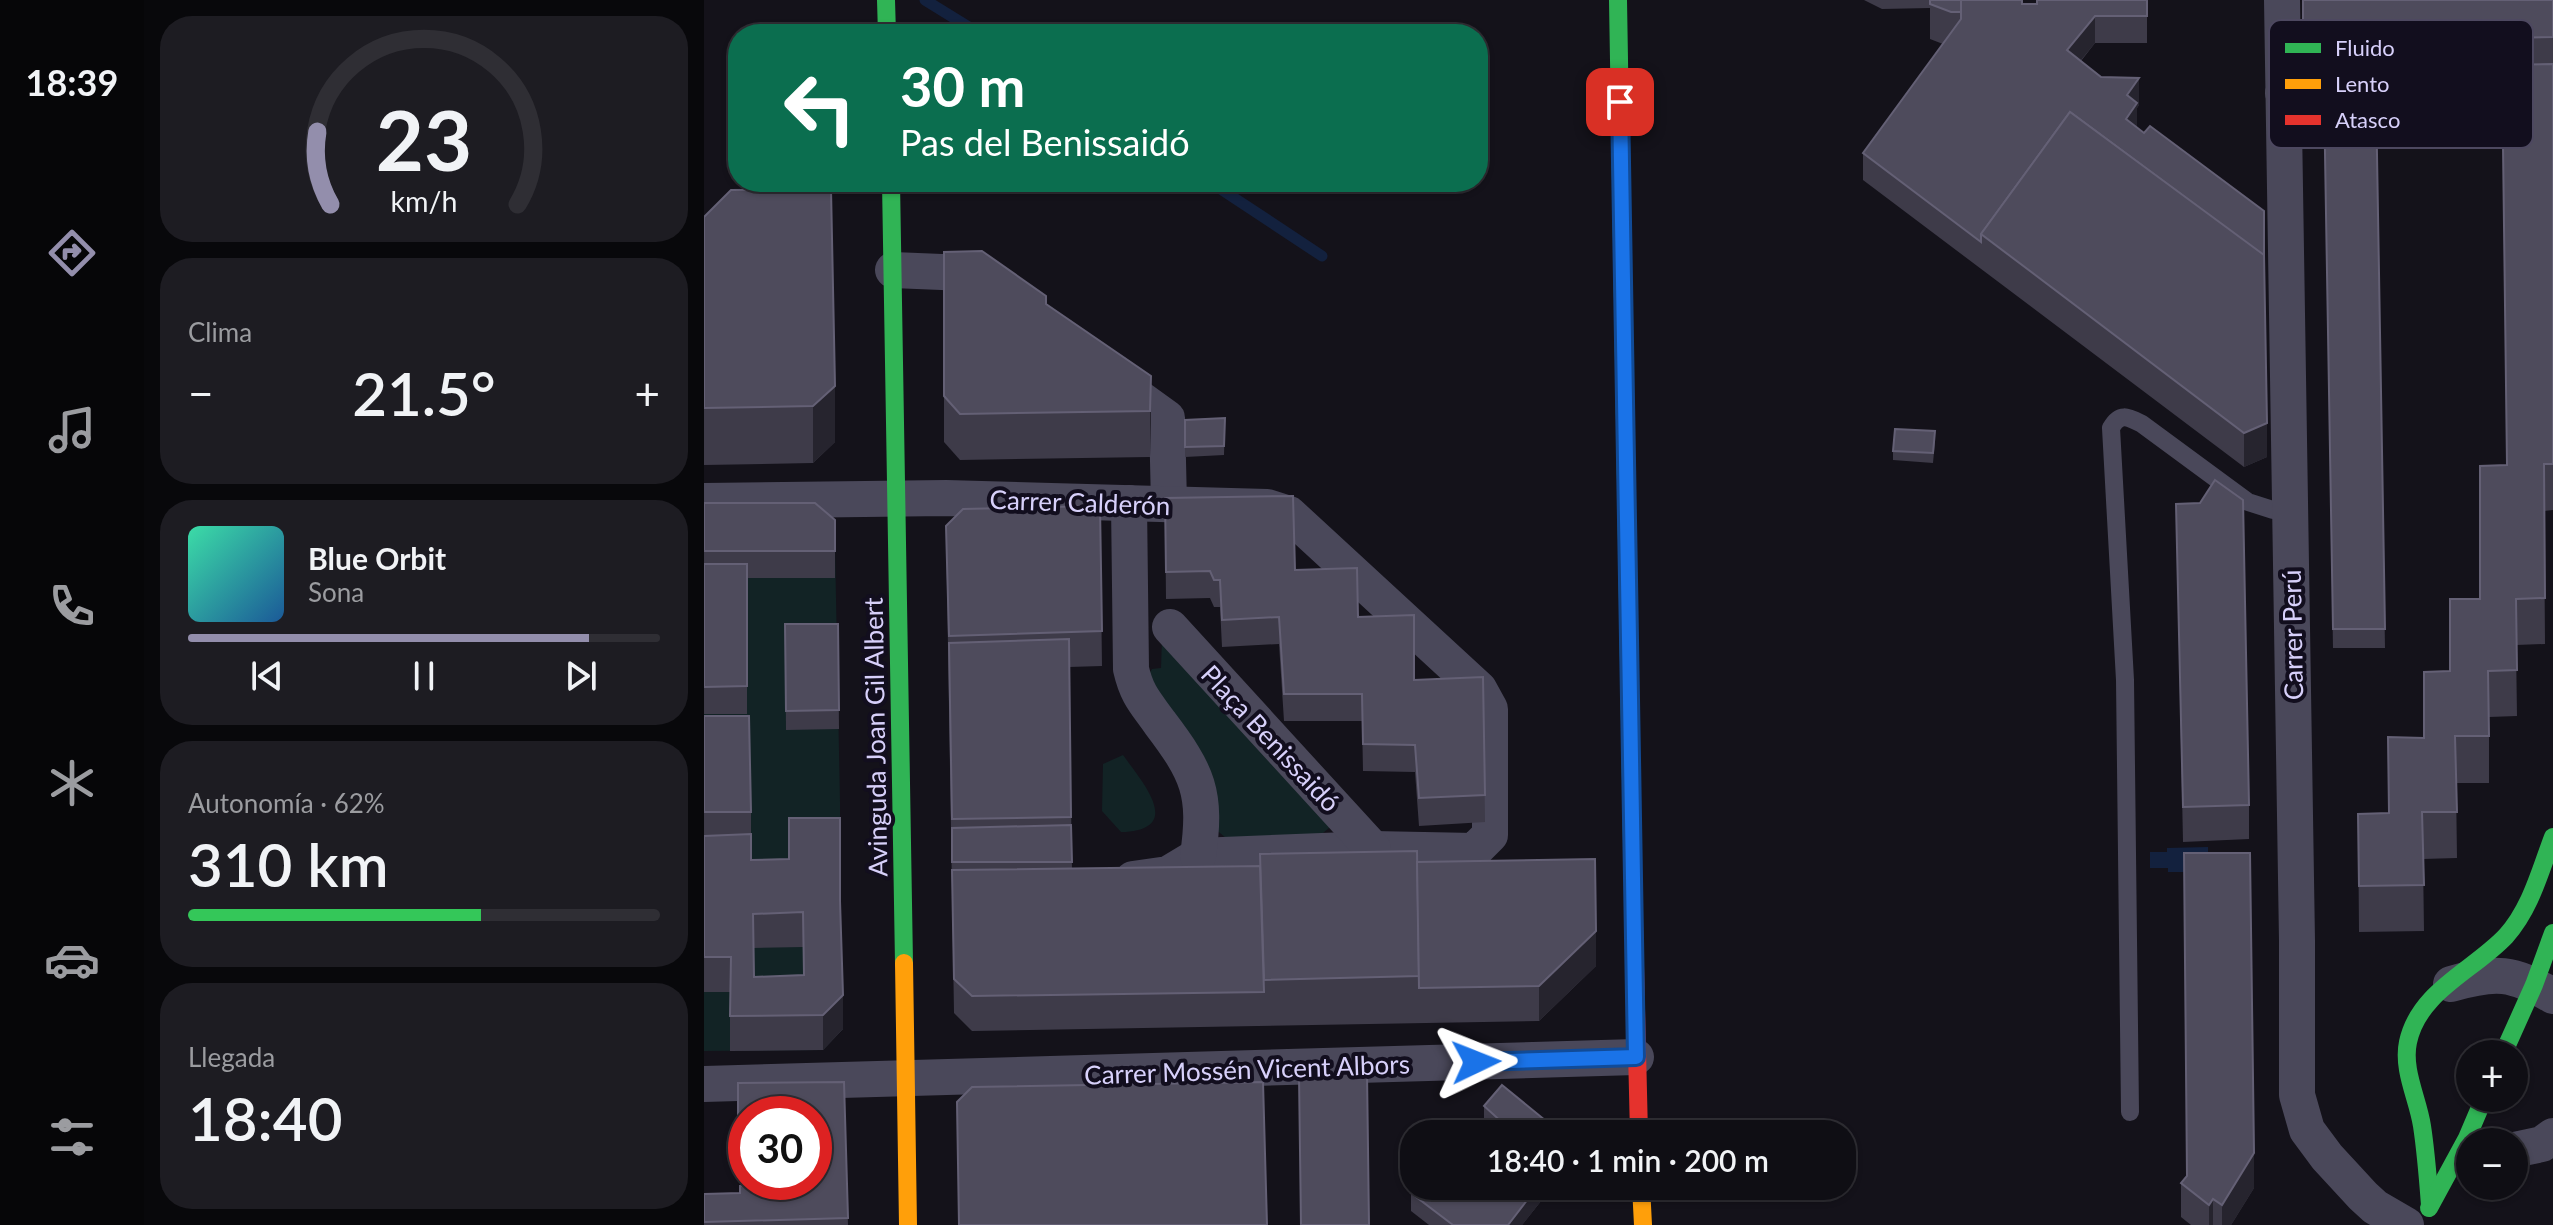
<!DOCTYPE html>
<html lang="es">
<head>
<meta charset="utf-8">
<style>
  :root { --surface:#0f0e14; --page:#1d1c22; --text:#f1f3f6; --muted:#9b9ca0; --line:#2f2e34; --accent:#938eac }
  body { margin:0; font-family:Lato,sans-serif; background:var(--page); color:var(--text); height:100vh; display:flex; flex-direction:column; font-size:30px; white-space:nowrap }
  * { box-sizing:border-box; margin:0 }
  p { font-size:26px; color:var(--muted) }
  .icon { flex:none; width:44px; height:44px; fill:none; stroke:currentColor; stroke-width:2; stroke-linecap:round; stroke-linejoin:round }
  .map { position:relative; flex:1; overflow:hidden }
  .side { display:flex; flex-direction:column; gap:16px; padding:16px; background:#08080b; width:560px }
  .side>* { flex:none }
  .top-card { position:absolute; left:24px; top:24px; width:760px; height:168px; border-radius:32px; box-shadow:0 2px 6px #0004,0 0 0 2px var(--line); background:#0b6e4f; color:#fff; overflow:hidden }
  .controls { position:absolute; left:1752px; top:1040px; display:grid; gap:16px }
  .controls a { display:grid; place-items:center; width:72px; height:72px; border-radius:50%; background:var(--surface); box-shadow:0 2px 6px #0004,0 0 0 2px var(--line); font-size:40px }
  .speed { position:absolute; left:24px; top:1096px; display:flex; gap:16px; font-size:40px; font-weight:700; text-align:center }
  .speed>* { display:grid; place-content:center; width:104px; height:104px; border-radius:50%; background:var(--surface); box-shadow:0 2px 6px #0004,0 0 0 2px var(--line); line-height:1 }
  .speed .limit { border:12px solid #d22; background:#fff; color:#111 }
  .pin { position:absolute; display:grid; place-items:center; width:68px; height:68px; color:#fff; margin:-34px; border-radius:16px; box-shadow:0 4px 12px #0006 }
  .me { position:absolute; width:88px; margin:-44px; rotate:88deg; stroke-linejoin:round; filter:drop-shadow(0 0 6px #0008) }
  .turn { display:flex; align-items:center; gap:28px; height:168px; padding:0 40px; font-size:36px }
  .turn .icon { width:104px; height:104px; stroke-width:2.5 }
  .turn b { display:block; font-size:56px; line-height:68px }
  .big { font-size:60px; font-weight:600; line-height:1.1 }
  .side .tile { flex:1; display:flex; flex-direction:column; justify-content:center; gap:12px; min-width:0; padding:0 28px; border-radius:32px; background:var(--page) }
  .side .dial { align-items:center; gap:0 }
  .dial svg { height:208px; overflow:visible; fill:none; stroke:var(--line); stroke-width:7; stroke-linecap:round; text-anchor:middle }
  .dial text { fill:var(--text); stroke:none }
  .song { display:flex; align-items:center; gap:24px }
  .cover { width:96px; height:96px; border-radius:12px; background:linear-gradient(135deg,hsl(160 70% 55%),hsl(210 70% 35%)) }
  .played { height:8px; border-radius:4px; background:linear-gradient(90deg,var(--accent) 85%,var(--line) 85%) }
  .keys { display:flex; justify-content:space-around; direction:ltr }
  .heat { display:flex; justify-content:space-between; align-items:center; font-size:44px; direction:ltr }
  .charge { height:12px; border-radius:6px; background:linear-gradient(90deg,#34c759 62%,var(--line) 0) }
  .trip { position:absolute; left:696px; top:1120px; width:456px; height:80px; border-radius:32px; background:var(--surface); box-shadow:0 2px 6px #0004,0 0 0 2px var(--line); font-weight:600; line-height:80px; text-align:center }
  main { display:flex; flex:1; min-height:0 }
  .dock { display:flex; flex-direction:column; width:144px; justify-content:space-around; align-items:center; background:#060608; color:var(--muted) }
  .dock .icon { width:56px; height:56px }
  .dock .selected { color:var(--accent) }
  .dock b { font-size:36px; color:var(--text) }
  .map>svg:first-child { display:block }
  .green { fill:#122325 }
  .water { fill:#13213e }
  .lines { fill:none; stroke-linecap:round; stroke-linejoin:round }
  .stream { stroke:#13213e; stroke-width:11 }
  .lane { stroke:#4a485a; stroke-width:18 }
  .street { stroke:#4a485a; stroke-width:36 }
  .fast { stroke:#30b455; stroke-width:18 }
  .slow { stroke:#ff9f0a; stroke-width:18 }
  .jam { stroke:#e5322d; stroke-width:18 }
  .wall { fill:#3e3b49; fill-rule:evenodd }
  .shaded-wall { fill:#26242e }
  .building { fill:#4e4b5c; stroke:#646075; stroke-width:2; fill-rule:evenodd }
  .route-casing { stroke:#114b97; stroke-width:20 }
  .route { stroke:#1a73e8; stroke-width:14 }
  .labels { text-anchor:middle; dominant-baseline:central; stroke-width:8; stroke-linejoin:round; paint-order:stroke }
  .street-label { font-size:26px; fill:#d7d0fa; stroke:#120e1e }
  .key { fill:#120e1e; stroke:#4d4860; stroke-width:2 }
  .key-label { font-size:22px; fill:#d7d0fa }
</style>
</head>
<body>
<main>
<nav class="dock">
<b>18:39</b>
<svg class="icon selected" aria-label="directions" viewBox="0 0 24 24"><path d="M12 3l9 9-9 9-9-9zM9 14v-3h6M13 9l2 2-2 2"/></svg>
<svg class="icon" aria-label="music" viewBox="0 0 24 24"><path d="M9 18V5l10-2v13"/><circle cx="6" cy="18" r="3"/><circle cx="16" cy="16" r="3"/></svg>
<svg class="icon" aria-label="phone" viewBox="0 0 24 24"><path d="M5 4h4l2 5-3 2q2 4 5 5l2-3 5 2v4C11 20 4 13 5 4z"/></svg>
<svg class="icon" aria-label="climate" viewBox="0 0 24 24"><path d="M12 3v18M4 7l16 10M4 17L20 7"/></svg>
<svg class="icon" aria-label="car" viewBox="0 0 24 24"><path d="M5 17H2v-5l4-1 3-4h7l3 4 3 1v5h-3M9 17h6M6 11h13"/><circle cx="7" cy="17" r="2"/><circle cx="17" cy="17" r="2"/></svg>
<svg class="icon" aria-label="filters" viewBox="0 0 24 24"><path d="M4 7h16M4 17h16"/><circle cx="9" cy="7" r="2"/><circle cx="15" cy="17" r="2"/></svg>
</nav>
<section class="side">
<div class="tile dial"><svg viewBox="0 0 100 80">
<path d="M14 69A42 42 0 1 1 86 69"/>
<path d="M14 69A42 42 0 0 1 9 41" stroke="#938eac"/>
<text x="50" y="56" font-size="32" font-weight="700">23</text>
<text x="50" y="72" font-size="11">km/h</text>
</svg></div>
<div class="tile"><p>Clima</p>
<div class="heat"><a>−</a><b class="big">21.5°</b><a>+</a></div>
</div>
<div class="tile">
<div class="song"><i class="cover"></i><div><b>Blue Orbit</b><p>Sona</p></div></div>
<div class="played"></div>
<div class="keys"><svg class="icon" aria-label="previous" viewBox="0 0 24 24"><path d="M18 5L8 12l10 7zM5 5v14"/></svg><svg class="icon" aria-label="pause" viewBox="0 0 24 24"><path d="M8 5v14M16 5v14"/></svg><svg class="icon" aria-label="next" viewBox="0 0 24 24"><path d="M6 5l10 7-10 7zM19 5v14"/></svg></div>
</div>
<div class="tile"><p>Autonomía · 62%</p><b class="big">310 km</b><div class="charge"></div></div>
<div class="tile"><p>Llegada</p><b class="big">18:40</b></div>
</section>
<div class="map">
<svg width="1849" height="1225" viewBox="0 0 1849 1225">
  <rect width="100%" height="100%" fill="#14121a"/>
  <g class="green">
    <polygon points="0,531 131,547 136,802 136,935 139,1029 119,1050 0,1051"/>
    <polygon points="458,637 627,822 625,828 614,837 522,838 510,828 445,674 448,669 457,668"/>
    <path d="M419 755C438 782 482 830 417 832L398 811 399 764Z"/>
  </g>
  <polygon class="water" points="1504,847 1504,872 1464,872 1464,868 1446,868 1446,852 1463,852 1463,848"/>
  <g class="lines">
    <g class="stream">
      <polyline points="221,0 276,34"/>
      <polyline points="506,182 618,256"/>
    </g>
    <path class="lane" d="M1426 1112 1421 680 1407 428C1416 412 1424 417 1438 424L1544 502 1569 510 1586 508"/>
    <g class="street">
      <polyline points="1578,0 1593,941 1593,1095 1603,1130 1623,1157 1659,1196 1671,1207 1702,1225"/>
      <polyline points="1579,93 1849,85"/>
      <polyline points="189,270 262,273 283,288"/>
      <polyline points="409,379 463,418 465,504"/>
      <polyline points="0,501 242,498 563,507 585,514 775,689 786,709 786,835 770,851 669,849 494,856 464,874 429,879"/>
      <path d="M425 503 427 669C433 695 441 702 456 723 494 773 503 793 494 856"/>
      <polyline points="466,627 669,849"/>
      <path d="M1747 984C1792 971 1808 972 1849 996"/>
      <polyline points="0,1084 932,1057"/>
      <polyline points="1810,1150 1838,1144 1849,1136"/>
    </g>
    <g class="fast">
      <polyline points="182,0 183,34"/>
      <polyline points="914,0 928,841"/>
      <polyline points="187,182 200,963"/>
      <polyline points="1799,1054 1830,985 1849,933"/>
      <path d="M1726 1205C1724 1179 1722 1152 1718 1126 1714 1099 1698 1070 1704 1042 1715 991 1769 971 1802 936 1827 908 1836 871 1849 837"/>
      <polyline points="1725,1208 1763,1138 1780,1098"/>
    </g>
    <g class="slow">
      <polyline points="200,963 204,1225"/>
      <polyline points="937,1186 939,1225"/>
    </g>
    <polyline class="jam" points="928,841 935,1134"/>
  </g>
  <g class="wall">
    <polygon points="1160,0 1318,0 1318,4 1443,0 1443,43 1391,43 1377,61 1435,105 1433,108 1433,128 1560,260 1563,457 1540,467 1159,180 1159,153 1239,44 1226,39 1226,8 1178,9"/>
    <polygon points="1598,0 1849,0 1849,64 1612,69 1599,56"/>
    <polygon points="1849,64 1849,510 1840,511 1841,644 1812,645 1813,716 1785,717 1785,783 1752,783 1753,858 1719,859 1720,931 1655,932 1654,814 1685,813 1684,737 1720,738 1776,599 1802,465"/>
    <polygon points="1620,94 1672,95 1681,648 1629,648"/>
    <polygon points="0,217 131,442 109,463 0,465"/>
    <polygon points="240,252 342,304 447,376 446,457 256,460 240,442"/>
    <polygon points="521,418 520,455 481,457 481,420"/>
    <polygon points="1231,441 1229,463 1189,460 1189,451"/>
    <polygon points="461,498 591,570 654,617 710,680 779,677 781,822 715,826 711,772 659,771 658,721 580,721 575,644 518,647 516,607 510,607 506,598 462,599"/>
    <polygon points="0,503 131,520 131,578 43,578 43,714 0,714"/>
    <polygon points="1472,504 1545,805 1545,839 1479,842"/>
    <polygon points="396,506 398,666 365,667 368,869 713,862 892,966 835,1021 268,1031 250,1013 242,526"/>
    <polygon points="81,624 134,624 135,729 82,730"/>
    <path d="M0 716 47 812V860L136 906 139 1029 119 1050 26 1051V992H0ZM99 947 100 975 50 977 49 948Z"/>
    <polygon points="140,1082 144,1225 0,1225 0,1194 36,1193 85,1184 110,1114 42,1114 42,1151 34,1151 34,1083"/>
    <polygon points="780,1106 858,1134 790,1134 780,1125"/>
    <polygon points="1477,1183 1550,1188 1527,1225 1487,1225 1477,1217"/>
    <polygon points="713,1186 849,1186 818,1225 725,1225 707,1211 707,1193"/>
  </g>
  <g class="shaded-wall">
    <polygon points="1391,16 1391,43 1363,77 1363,50"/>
    <polygon points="1435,78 1435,105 1433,108 1433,130 1422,146 1423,95"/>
    <polygon points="447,376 447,422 446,457 446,411"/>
    <polygon points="131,386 131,442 109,463 109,406"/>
    <polygon points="1563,423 1563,457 1540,467 1540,433"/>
    <polygon points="892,931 892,966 835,1021 835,986"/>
    <polygon points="139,995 139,1029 119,1050 119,1015"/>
    <polygon points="1550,1153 1550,1188 1527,1225 1518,1225 1518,1205"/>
    <polygon points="834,1186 849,1186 818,1225 804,1225"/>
    <polygon points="1509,1199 1509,1225 1505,1225 1505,1205"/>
  </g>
  <g class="building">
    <polygon points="1226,0 1257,0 1257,12 1247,12 1226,4"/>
    <polygon points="1257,0 1318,0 1318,4 1333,4 1333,0 1443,0 1443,16 1391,16 1363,50 1397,77 1435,78 1423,95 1433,103 1422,119 1440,133 1446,126 1560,211 1560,256 1366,112 1277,234 1277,242 1159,153 1257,19"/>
    <polygon points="1599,0 1849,0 1849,37 1612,42 1599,29"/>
    <polygon points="1849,64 1849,464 1840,464 1841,598 1812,599 1813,670 1784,671 1785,736 1751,736 1753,812 1718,812 1720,885 1655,886 1654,814 1685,813 1684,737 1720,738 1720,672 1746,671 1746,599 1776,599 1776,466 1803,465 1798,65"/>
    <polygon points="1620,94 1672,95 1681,629 1629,629"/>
    <polygon points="1366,112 1560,255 1563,423 1540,433 1277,234"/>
    <polygon points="127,189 131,386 109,406 0,408 0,217 27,190"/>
    <polygon points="278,251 342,296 342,304 447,376 446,411 256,414 240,396 240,252"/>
    <polygon points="521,418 520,446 481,447 481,420"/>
    <polygon points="1191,429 1231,431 1229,453 1189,451"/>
    <polygon points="1511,480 1539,500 1545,805 1479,807 1472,504 1496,503"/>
    <polygon points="589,496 591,570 653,568 654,617 710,615 710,680 779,677 781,795 715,798 711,745 659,744 658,694 580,694 575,617 518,620 516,580 510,580 506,571 462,572 461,498"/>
    <polygon points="0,503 111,503 131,520 131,551 0,551"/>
    <polygon points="396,506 398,631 245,636 242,526 259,509"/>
    <polygon points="0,564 43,564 43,686 0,687"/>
    <polygon points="81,624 134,624 135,710 82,711"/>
    <polygon points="365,639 367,817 248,819 245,643"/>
    <polygon points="0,716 45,716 47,812 0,812"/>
    <path d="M85 818H136V901L139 995 119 1015 26 1016 27 957H0V836L47 834V860L85 859ZM99 912 100 975 50 977 49 914Z"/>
    <polygon points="367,825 368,862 248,862 248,828"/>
    <polygon points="713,851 715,976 560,980 556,854"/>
    <polygon points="1480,853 1546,853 1550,1153 1518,1205 1509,1199 1505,1205 1477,1183 1483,1176"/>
    <polygon points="891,859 892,931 835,986 715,988 713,862"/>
    <polygon points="556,866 560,992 268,996 250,979 248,870"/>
    <polygon points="663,1072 665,1225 597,1225 595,1075"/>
    <polygon points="140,1082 144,1218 0,1222 0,1194 36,1193 36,1186 85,1184 85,1182 110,1182 110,1114 42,1114 42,1117 34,1117 34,1083"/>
    <polygon points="559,1082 563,1225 255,1225 253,1102 268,1087"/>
    <polygon points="798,1085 858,1134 811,1134 780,1106"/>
    <polygon points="766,1121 781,1134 756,1134"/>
    <polygon points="713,1186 834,1186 804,1225 749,1225 707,1193"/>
  </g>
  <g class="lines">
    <g class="route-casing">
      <polyline id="route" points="772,1062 932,1057 916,102"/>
    </g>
    <use href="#route" class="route"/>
  </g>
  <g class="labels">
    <g class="street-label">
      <text transform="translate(376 502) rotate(2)">Carrer Calderón</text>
      <text transform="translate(1588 635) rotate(-91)">Carrer Perú</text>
      <text transform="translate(171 737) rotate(-91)">Avinguda Joan Gil Albert</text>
      <text transform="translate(567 738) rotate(47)">Plaça Benissaidó</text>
      <text transform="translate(543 1069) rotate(-2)">Carrer Mossén Vicent Albors</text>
    </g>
  </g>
  <rect x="1565" y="20" width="264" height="128" rx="12" class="key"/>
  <rect x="1581" y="43" width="36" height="10" fill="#30b455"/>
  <rect x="1581" y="79" width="36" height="10" fill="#ff9f0a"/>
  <rect x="1581" y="115" width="36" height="10" fill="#e5322d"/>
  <g class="key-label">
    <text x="1631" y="56">Fluido</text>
    <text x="1631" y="92">Lento</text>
    <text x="1631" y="128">Atasco</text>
  </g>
</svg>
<div class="controls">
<a>+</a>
<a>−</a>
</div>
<div class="speed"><div class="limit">30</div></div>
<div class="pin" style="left:916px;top:102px;background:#d93025"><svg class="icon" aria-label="arrive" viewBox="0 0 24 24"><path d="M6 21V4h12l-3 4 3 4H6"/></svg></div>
<svg class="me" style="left:772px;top:1062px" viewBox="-20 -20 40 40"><path d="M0-17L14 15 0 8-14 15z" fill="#1a73e8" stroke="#fff" stroke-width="4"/></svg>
<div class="trip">18:40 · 1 min · 200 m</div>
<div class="top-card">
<div class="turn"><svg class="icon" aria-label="left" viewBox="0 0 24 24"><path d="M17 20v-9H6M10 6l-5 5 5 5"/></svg><div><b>30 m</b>Pas del Benissaidó</div></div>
</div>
</div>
</main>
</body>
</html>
